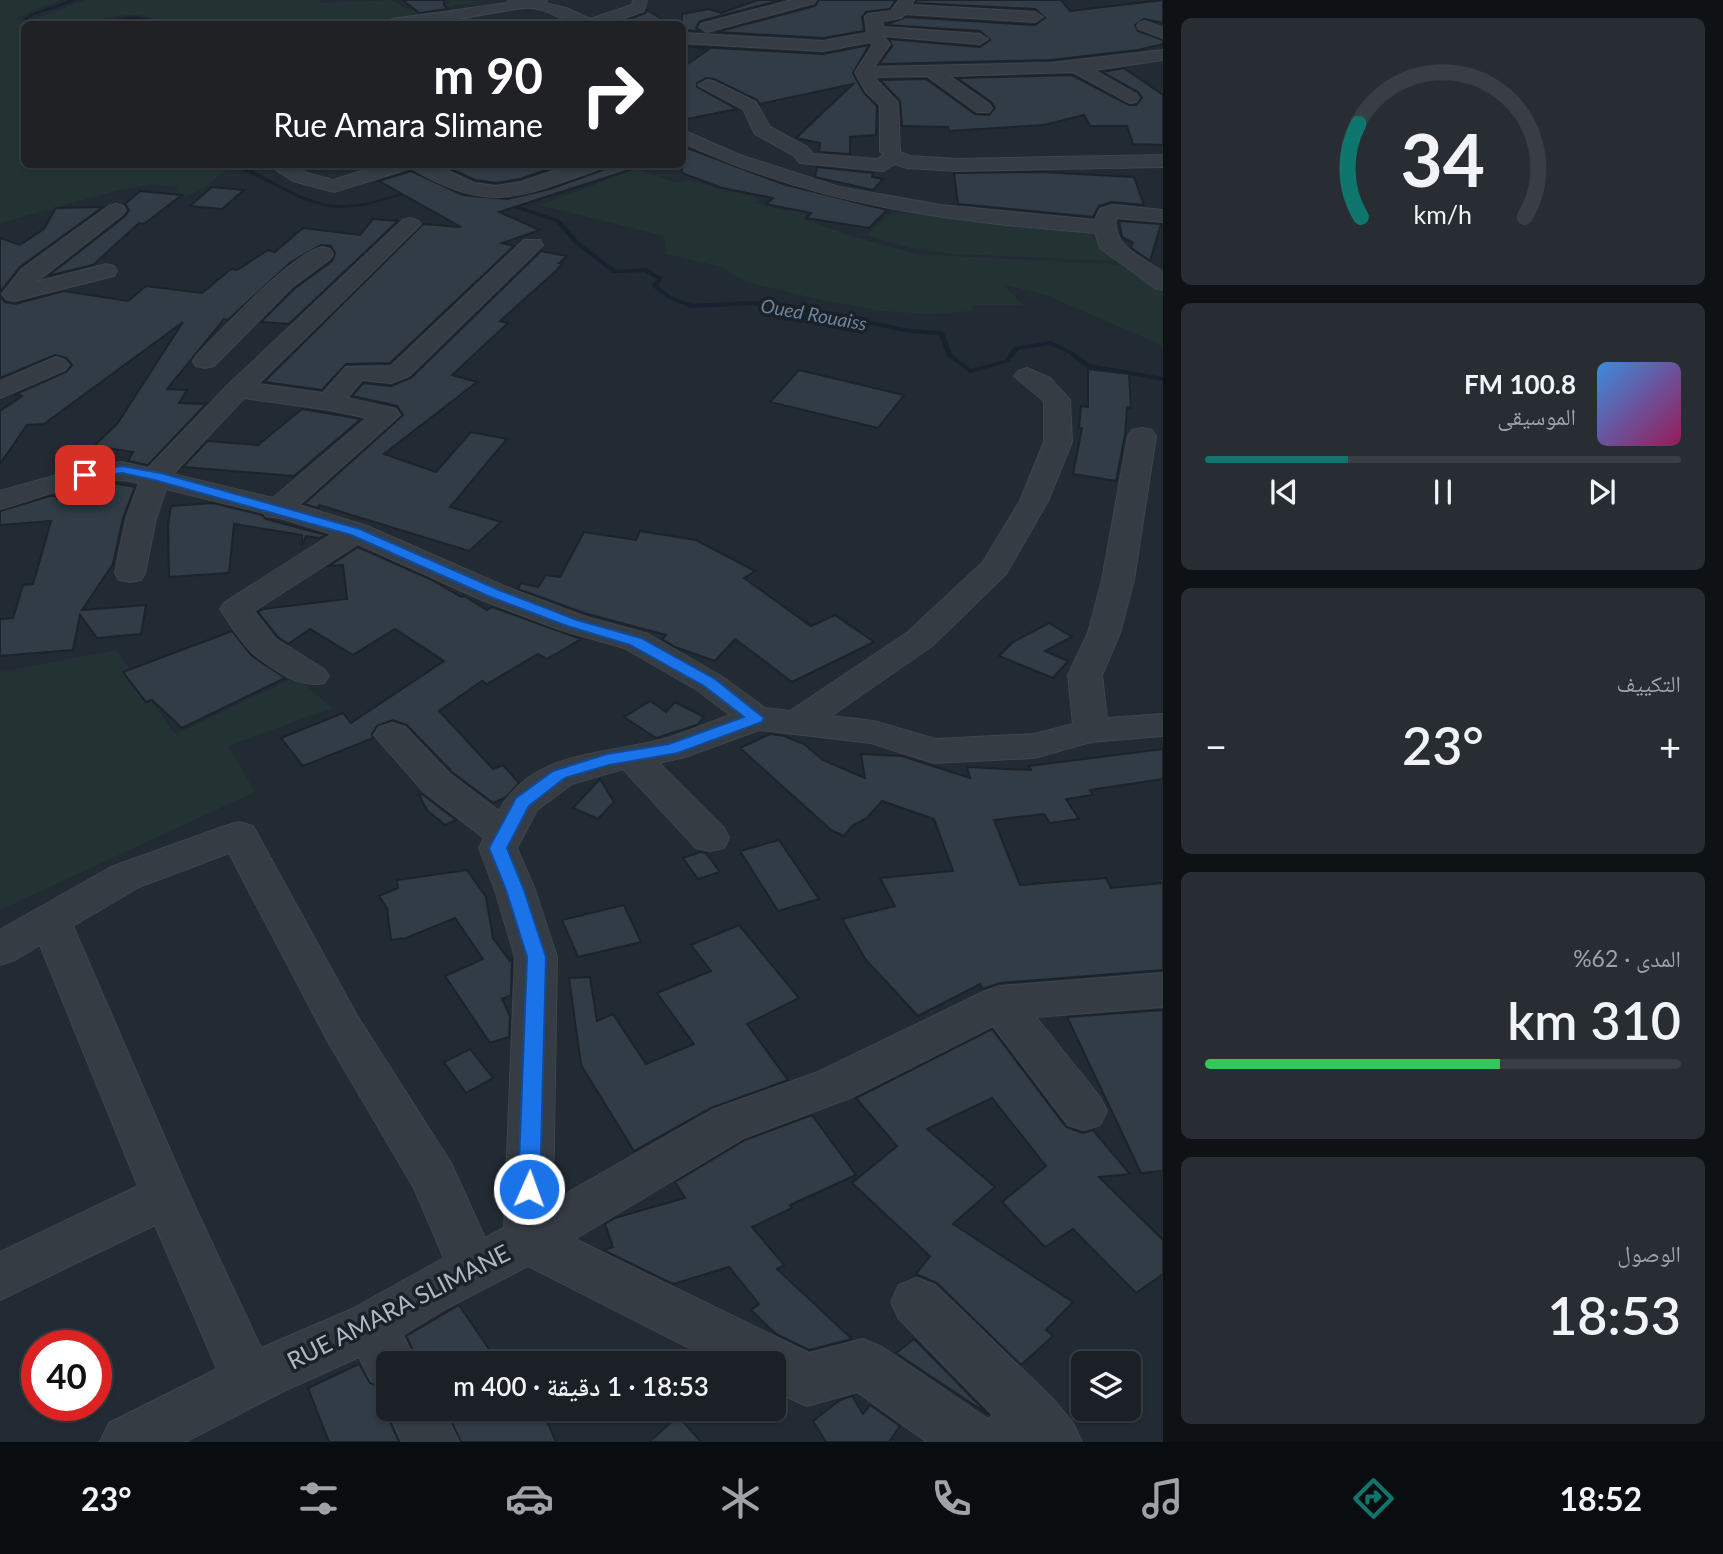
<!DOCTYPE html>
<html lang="ar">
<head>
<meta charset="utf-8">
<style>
  :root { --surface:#1a2026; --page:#272d32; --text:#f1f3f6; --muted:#9fa3a7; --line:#383e43; --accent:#0f766e }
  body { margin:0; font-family:Lato,"Noto Naskh Arabic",sans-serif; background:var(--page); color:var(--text); direction:rtl; height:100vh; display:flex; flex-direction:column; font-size:26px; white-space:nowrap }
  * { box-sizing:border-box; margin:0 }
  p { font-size:23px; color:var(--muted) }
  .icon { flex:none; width:38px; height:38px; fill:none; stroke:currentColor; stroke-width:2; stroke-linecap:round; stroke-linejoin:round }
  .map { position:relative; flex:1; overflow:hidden; direction:ltr }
  .sheet { display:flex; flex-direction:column; gap:18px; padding:18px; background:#0e1215; width:560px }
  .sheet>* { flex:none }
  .top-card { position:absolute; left:21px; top:21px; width:665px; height:147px; border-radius:10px; box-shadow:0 2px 5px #0004,0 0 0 2px var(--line); direction:rtl; background:#202124; color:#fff; overflow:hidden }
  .controls { position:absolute; left:1071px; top:1351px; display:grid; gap:14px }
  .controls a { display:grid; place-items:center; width:70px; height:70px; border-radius:10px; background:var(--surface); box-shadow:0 2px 5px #0004,0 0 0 2px var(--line); font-size:35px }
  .speed { position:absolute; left:21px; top:1330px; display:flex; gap:14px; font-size:35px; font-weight:700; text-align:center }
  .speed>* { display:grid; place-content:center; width:91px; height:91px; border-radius:50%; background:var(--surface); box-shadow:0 2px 5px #0004,0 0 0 2px var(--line); line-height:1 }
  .speed .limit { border:10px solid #d22; background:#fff; color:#111 }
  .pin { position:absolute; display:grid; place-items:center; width:60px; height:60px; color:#fff; margin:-30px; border-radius:14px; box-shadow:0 4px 10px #0006 }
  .me { position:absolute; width:77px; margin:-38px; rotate:2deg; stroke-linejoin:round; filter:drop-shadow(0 0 5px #0008) }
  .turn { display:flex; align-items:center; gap:24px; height:147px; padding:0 28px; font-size:32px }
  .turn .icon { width:91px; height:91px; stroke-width:2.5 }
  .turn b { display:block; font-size:49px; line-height:60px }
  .big { font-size:52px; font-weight:600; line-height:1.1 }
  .sheet .tile { flex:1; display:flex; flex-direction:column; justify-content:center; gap:10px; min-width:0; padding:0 24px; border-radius:10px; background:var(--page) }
  .sheet .dial { align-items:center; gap:0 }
  .dial svg { height:182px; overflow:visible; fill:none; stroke:var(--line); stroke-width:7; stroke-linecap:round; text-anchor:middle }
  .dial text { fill:var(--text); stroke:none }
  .song { display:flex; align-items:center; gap:21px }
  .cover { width:84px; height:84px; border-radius:10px; background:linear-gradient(135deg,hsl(210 70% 55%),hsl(330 70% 35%)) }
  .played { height:7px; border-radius:4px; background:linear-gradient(90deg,var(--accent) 30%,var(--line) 30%) }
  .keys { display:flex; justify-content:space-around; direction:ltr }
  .heat { display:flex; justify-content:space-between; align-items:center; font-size:38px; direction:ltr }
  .charge { height:10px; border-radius:5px; background:linear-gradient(90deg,#34c759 62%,var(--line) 0) }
  .trip { position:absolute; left:376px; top:1351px; width:410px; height:70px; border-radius:10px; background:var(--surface); box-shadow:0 2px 5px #0004,0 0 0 2px var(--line); font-weight:600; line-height:70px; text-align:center; direction:rtl }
  .tab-bar { display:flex; height:112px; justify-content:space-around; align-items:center; background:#0a0d0f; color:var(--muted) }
  .tab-bar .icon { width:49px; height:49px }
  .tab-bar .on { color:var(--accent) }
  .tab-bar b { font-size:32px; color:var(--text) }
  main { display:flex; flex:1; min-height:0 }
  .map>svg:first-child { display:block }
  .green { fill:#233334 }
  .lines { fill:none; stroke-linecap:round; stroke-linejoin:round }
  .stream { fill:#17222e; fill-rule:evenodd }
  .building { fill:#313c46; stroke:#1c232a; stroke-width:2 }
  .minor-casing { stroke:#3e454d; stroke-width:2 }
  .minor { fill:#353c44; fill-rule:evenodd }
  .route { fill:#1a73e8; stroke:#114b97; stroke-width:2 }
  .labels { text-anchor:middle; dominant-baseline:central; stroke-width:7; stroke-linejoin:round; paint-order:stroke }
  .far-water-label { font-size:19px; font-style:italic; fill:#6c849c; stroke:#1a2128 }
  .near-street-label { font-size:24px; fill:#afb7c1; stroke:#1a2128 }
</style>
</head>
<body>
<main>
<section class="sheet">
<div class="tile dial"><svg viewBox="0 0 100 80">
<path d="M14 69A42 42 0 1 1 86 69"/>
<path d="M14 69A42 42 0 0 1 13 28" stroke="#0f766e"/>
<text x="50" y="56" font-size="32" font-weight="700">34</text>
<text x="50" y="72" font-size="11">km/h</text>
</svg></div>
<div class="tile">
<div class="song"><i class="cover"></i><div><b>100.8 FM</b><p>الموسيقى</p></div></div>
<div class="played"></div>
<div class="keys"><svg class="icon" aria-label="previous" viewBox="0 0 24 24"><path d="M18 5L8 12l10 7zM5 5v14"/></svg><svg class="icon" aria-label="pause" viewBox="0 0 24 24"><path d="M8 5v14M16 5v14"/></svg><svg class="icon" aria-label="next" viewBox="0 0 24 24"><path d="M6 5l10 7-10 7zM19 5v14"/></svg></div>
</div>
<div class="tile"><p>التكييف</p>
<div class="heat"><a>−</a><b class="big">23°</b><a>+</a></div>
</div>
<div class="tile"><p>المدى · 62%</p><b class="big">310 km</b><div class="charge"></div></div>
<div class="tile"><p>الوصول</p><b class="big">18:53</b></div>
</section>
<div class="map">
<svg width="1163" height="1442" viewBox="0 0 1163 1442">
  <rect width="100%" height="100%" fill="#222a33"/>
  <g class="green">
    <path d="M0 0H61L16 18 26 24 24 164H214L225 170C209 185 198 195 175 198L177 187 150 185 119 190 0 223Z"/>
    <path d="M85 0H319L322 3 392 0 407 9 450 3 448 0 487 1 435 8 437 12 382 21 372 24H165C129 0 79 33 39 23L37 18Z"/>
    <polygon points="606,165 626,165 677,183 688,180 759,198 754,203 786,211 795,205 812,208 803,219 854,237 917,254 1123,265 1163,292 1163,346 1046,295 1004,285 1023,305 973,305 972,311 931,314 882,311 826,301 745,282 722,267 666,254 664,236 540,205 612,178 590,170"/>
    <polygon points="893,212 1085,229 1116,261 955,254 909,248 867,235"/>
    <polygon points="116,650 175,734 296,677 332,708 228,746 255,792 0,910 0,672"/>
  </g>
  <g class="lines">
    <g class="stream">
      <path d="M70 0H75C61 9 43 10 28 18L34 24H30L24 18 36 12Z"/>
      <path d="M133 16 151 19 159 24C150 24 142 18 132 19 116 19 101 25 86 24Z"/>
      <path d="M230 164H238L245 167C270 178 293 195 320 202 350 211 383 198 412 190L415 192 364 206 340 208 328 207 303 200Z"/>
      <polygon points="440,187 457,187 494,200 489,201 457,191 438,190 437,189"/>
      <polygon points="506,203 510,203 560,220 579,242 616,270 646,268 663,278 658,286 671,296 692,304 753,301 800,306 909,329 941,331 944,333 952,354 971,369 1005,360 1014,347 1051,341 1072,351 1090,364 1163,377 1163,381 1086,367 1068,353 1050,345 1018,350 1009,362 970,373 947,356 939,335 909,333 800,310 753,305 691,308 667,298 653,287 652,286 657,279 645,272 613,273 575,244 556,222 506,205"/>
    </g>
  </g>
  <g class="building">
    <polygon points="403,0 444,0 444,5 448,9 419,13"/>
    <polygon points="758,0 782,0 700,21 696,28 701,31 682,30 682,14 709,9 721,13"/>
    <polygon points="819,0 896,0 890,9 866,12 862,17 864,31 823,38 716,32 815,6"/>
    <polygon points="917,0 1061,0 1070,11 1163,0 1163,23 1144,19 1135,25 1138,31 1163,40 1163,44 1138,50 1051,60 879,64 892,46 889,39 980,47 990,40 980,31 885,25 906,17 1035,25 1045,18 1035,9 915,3"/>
    <polygon points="647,10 670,24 630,24 625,21 645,13"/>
    <polygon points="869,45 853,73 864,93 877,106 876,135 850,137 850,154 819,152 820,143 796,138 853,84 760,104 757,100 714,79 706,78 697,83 697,87 737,109 682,120 682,68 709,49 683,46 823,54"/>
    <polygon points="1124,68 1163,95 1163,145 1133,144 1127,126 1090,126 1084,115 1044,125 949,131 948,127 902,126 900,101 880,80 926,79 975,114 989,115 995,108 991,102 957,78 1072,75 1129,105 1136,105 1142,98 1138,92 1102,72"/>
    <polygon points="682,146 783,184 887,210 869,228 806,218 811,213 766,204 773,198 722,188 682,173"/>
    <polygon points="440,164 564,164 520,179 496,183 475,180"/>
    <polygon points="606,164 632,164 633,169 499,212 540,230 502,243 514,246 390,363 346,364 322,390 264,382 423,224 461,227 379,181 411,171 463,195 507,199 550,189 603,170"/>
    <polygon points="817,167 873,173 872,177 883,179 873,190 815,177"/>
    <polygon points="1040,172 1134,177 1144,205 1112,202 1099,206 1093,217 958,204 954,173"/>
    <polygon points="212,187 244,190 222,209 190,206"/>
    <polygon points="140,191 182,195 144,224 139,223 93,265 48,276 125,216 129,210 125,204"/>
    <polygon points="103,207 20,267 0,292 0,238 20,245 44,229 56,208"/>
    <polygon points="373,219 398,221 289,324 261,322 294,289 332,261 335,253 331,246 321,245 291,262 228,320 224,319 167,389 187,390 179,403 206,404 148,465 128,461 133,452 94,446 117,424 183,322 44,424 27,425 0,464 0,411 22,396 16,394 66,372 72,365 66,358 55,355 0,378 0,296 5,302 15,304 64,291 128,301 146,286 202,293 231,269 237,270 268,250 275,252 303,228 360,235"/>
    <polygon points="1119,221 1161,224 1150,261 1131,248 1133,243 1122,237"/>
    <polygon points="541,251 567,256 559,263 563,263 557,270 500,321 508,323 452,375 477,382 384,454 436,472 471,432 507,439 450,507 501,522 469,551 319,505 318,508 304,504 403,415 397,406 352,396 363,383 391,386 411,378"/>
    <polygon points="1088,369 1129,374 1131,408 1127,407 1125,435 1116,481 1073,474 1082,428 1079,428 1081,406 1088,407"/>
    <polygon points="799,370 904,395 878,428 770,402"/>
    <polygon points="302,409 361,419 294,476 183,467 207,441 258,445"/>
    <polygon points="114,483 135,487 123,518 113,564 82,610 146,605 141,634 97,638 80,615 73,650 0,656 0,619 13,618 23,585 33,584 51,521 0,525 0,511 50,496 58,496 57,499 106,494"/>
    <polygon points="213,503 262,515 266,519 326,535 320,538 306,536 302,545 302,535 234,524 229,573 169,577 168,525 171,506"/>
    <polygon points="640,531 696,540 755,571 744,578 811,626 835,615 874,642 792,682 735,639 715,661 675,647 662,639 666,635 584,613 518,589 521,583 538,587 546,575 560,577 584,532 636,540"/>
    <polygon points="358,547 432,580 461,597 464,596 487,610 492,607 581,639 547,659 538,654 487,684 482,681 439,711 493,769 503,765 519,783 505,798 493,803 452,772 407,725 393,720 377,726 372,734 373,738 303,766 281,738 343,713 351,723 444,661 395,629 353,655 310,629 288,644 278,637 258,612 263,609 347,599 343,565 329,566"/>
    <polygon points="1049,623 1072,637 1045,651 1068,661 1053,678 999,656 1013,642"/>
    <polygon points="232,631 252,656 285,678 182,728 152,700 146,702 123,672"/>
    <polygon points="650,701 666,712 675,702 704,717 697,725 656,738 624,717"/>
    <polygon points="770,734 784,736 804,744 823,760 865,778 861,754 902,756 970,778 967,767 1031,770 1029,766 1163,749 1163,779 1090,790 1093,795 1066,799 1079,819 1050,823 1044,814 994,820 1020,885 1106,878 1111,888 1163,883 1163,970 1000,983 983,989 980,984 918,1016 866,960 842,919 895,906 880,878 953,871 934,819 882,801 867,818 852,826 844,836 831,830 740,748"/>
    <polygon points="600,779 614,802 598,819 573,808"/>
    <polygon points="422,794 456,820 445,825 427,810 419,795"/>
    <polygon points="779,840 819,899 778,911 740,851"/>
    <polygon points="701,852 706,853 720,872 698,879 683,858"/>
    <polygon points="467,870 486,897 493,938 510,961 512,960 511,995 502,999 510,1016 509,1037 490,1043 445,976 483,959 455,918 406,938 391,940 387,908 379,896 398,888 397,880"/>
    <polygon points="624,905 641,942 578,957 562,920"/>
    <polygon points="739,925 799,998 747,1024 788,1080 711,1108 634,1151 581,1065 569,978 590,977 597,1021 613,1014 646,1064 694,1044 657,993 711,971 691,945"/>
    <polygon points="1163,1010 1163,1171 1141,1173 1067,1017"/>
    <polygon points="992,1029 1066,1127 1083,1133 1093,1130 1130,1174 1099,1177 1163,1240 1163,1274 1136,1293 1073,1229 1045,1247 1002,1202 1046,1166 992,1098 927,1129 995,1187 953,1224 1073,1302 1046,1330 1053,1336 1021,1365 937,1283 916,1274 930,1256 852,1183 897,1146 856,1098"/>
    <polygon points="470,1049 493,1078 466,1093 444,1062"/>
    <polygon points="812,1115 856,1175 790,1205 792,1208 752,1227 784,1265 777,1269 851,1338 848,1340 809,1350 776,1334 751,1310 759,1304 729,1267 673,1284 603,1250 613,1247 605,1224 615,1218 685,1198 675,1182 745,1140"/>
    <polygon points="459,1305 491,1352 473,1363 419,1363 406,1336"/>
    <polygon points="914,1339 989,1415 896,1353"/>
    <polygon points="359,1364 370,1383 388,1390 388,1402 385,1410 399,1442 329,1442 308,1388"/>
    <polygon points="852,1396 863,1414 870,1405 900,1426 889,1442 826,1442 813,1421 840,1400"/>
    <polygon points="456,1409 542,1409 556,1442 461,1442 447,1412"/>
    <polygon points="678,1416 701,1442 649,1442"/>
  </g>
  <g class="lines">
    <g class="minor-casing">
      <g id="minor">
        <path d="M509 0H547L545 3 566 8 590 19 632 5 633 0H647L644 11C623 18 598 30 576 24 559 19 543 6 524 8 478 13 431 29 384 24L392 19 507 3Z"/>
        <polygon points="792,0 816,0 814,3 707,32 699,27 701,24"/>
        <polygon points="899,0 914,0 911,5 1035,12 1043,17 1035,22 905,14 901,18 882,21 883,27 980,34 988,39 980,44 882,36 890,44 874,67 1051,63 1163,50 1163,60 1094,70 1136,94 1139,98 1136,102 1130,103 1073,72 949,76 989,104 992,108 989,112 977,112 927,76 874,77 898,103 900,152 910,156 957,159 1163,155 1163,167 957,171 907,168 895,164 883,171 800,163 793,155 755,134 743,109 698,85 707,80 713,81 756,102 770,127 807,147 813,154 878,159 883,155 880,151 880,105 866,92 855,72 873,45 870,42 823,51 682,43 682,33 823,41 867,33 865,17 868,14 891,11"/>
        <polygon points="1145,21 1163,28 1163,38 1139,29 1137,26 1139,23"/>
        <path d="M682 130 740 155 839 187 941 205 1095 220 1100 209 1113 205 1163 210V222L1116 218C1111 246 1143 258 1163 272V290L1155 288 1100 248 1095 233C948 221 818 206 682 142Z"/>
        <path d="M267 164H292L307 173 333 180 383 164H433L474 183 496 186 521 182 574 164H604L602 168C521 196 492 216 411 168L334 192 293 181Z"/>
        <polygon points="116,204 123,206 126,210 123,214 36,282 106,264 114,266 117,271 114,276 14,301 6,299 2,294 22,269 109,206"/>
        <path d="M410 218 417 220 421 224 417 228 258 384 323 393 346 367 391 366 524 240H540L543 245 409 376 391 383 362 380 347 398 396 409 400 415 299 505 367 526 504 586 583 616 648 634 721 676 765 708 790 711 908 632 983 562 1020 501 1044 442V401L1014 376 1018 371 1027 368 1050 378 1070 400 1072 442 1048 501 1006 574 932 646 831 716 874 721 935 739 1034 734 1073 724 1068 675 1088 633 1102 580 1128 436 1132 430 1142 428 1152 430 1156 436 1134 580 1120 633 1102 675 1107 718 1163 714V736L1091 742 1034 758 934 763 871 743 759 730 685 757 659 763 724 828 729 838 724 848 710 851 696 848 623 769 572 784 537 810 517 848 535 890 557 957 553 1201 712 1110 818 1072 985 991 1000 986 1163 973V1007L1036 1017 1100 1097 1107 1111 1100 1125 1084 1130 1068 1125 993 1026 850 1098 744 1138 575 1239 809 1353 863 1339 882 1347 988 1419 993 1415 899 1319 891 1302 899 1285 917 1278 935 1285 1053 1399 1073 1423 1082 1442H927L857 1392 807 1406 774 1391V1363H719L528 1266 447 1308 403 1335 416 1363H388V1388L371 1381 359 1357 286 1390 185 1442H100L109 1423 217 1369 155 1225 0 1300V1252L138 1186 40 945 15 960 0 965V930L111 867 225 826 239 822 253 826 356 1014 451 1163 485 1238 504 1228 515 957 495 890 479 848 484 838 424 792 374 735 379 727 392 723 405 727 450 774 499 811C532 749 610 755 668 738 689 731 709 723 730 715L697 690 624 648 561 630 482 600 358 544 254 611 276 639 324 669 329 676 324 683C300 689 272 669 254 654 241 643 230 623 220 609L225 602 332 534 280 518 266 516 264 513 166 489 156 519 145 573 141 580 130 582 119 580 115 573 126 519 139 483C94 471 44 498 0 509V491L85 467 122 462 148 468 229 384 403 220ZM244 398 330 410 367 418 273 498 173 474ZM229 853 326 1038 414 1188 444 1258 352 1309 261 1348 190 1196 73 926 139 887Z"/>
        <path d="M322 247 330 249 333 254 330 259 292 287 214 366 205 368 196 366 193 361 196 356C223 329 289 256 322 247Z"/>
        <polygon points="56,357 65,360 69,365 65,370 0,398 0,381"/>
        <polygon points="388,1405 388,1409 443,1409 459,1442 402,1442 387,1409"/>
      </g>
    </g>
    <use href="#minor" class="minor"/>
  </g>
  <polygon class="route" points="122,466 161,473 360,529 499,590 577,620 641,638 715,679 764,718 762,722 678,753 609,765 565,778 529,806 507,848 524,890 546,957 540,1189 537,1196 529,1199 521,1196 518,1189 527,957 506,890 489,848 516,798 553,771 607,754 669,744 744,717 704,686 630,645 567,626 488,596 351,535 154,480 122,473 85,479 78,475 85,471"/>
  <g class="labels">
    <g class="far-water-label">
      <text transform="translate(814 314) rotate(10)">Oued Rouaiss</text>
    </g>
    <g class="near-street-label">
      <text transform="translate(398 1306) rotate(-27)">RUE AMARA SLIMANE</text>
    </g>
  </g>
</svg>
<div class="controls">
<a><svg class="icon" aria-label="layers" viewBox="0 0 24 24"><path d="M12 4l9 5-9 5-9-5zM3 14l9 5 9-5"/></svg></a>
</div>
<div class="speed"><div class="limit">40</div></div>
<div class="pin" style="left:85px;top:475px;background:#d93025"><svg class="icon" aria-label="arrive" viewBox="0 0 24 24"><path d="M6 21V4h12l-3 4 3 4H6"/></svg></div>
<svg class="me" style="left:529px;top:1189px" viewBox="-20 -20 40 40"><circle r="17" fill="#1a73e8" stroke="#fff" stroke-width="3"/><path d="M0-11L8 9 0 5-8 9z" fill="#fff"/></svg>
<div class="trip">18:53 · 1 دقيقة · 400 m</div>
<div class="top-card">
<div class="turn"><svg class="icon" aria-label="right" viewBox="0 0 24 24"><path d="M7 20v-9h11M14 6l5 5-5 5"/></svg><div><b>90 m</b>Rue Amara Slimane</div></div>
</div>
</div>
</main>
<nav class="tab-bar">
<b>18:52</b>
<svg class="icon on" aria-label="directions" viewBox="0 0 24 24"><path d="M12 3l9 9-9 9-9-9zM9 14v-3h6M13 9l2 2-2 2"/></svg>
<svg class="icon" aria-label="music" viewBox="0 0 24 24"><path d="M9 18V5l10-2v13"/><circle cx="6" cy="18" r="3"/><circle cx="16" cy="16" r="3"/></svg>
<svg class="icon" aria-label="phone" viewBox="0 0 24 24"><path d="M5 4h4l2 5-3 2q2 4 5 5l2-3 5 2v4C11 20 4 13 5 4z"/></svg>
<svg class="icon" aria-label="climate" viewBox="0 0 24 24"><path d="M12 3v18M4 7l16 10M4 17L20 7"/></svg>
<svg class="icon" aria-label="car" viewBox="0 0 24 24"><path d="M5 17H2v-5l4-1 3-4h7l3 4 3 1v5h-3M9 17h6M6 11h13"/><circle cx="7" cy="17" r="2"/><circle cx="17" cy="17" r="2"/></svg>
<svg class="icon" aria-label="filters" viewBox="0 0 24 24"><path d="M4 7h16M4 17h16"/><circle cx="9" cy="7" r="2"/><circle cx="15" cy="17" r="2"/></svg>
<b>23°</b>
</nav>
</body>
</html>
